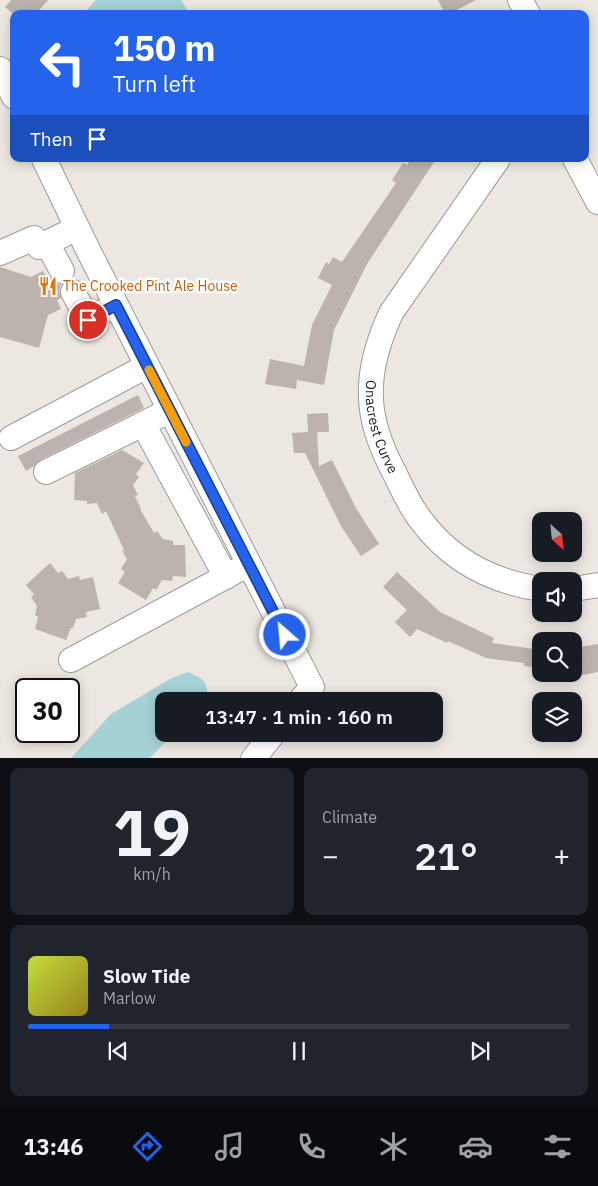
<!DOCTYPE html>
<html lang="en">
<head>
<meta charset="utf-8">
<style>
  :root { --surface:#171b24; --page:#20242c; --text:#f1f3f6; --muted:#9ea1a6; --line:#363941; --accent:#2563eb }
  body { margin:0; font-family:"IBM Plex Sans",sans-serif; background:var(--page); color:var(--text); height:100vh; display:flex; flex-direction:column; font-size:19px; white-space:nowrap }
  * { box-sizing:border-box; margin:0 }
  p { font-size:16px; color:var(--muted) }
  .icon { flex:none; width:28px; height:28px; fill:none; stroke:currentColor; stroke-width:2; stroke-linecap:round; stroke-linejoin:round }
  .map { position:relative; height:758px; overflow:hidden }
  .panel { display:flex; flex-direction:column; gap:10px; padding:10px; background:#0d0f14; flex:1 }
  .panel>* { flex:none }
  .guide { position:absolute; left:10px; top:10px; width:579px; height:152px; border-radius:10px; box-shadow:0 2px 12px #0003; background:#2563eb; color:#fff; overflow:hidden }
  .needle { width:32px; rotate:153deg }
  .controls { position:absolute; left:532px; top:512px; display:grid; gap:10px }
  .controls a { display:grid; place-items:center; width:50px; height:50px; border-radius:10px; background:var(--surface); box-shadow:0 2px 12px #0003; font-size:25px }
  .speed { position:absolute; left:15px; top:678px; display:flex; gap:10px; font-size:25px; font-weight:700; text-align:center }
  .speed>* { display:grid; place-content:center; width:65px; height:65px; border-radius:50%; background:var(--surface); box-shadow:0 2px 12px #0003; line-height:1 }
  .speed .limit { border:2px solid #111; border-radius:8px; background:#fff; color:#111 }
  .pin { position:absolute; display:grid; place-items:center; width:42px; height:42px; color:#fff; margin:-21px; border:2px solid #fff; border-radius:50%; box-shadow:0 1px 5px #0007 }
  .me { position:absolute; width:55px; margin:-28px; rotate:333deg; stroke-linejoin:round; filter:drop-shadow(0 0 4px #0008) }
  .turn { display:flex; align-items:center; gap:18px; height:105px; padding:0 20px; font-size:22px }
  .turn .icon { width:65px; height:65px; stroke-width:2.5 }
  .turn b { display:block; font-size:35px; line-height:42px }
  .then { display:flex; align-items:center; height:48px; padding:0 20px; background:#0003; gap:10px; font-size:19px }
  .big { font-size:38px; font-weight:600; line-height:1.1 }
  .panel .tile { flex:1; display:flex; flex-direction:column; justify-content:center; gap:8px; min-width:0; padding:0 18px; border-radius:10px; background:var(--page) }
  .panel .dial { align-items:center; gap:0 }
  .dial b { font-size:65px; line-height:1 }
  .song { display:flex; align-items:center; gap:15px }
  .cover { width:60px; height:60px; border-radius:8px; background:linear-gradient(135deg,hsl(70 70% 55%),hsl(50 70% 35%)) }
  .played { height:5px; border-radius:2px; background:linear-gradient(90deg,var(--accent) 15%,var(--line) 15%) }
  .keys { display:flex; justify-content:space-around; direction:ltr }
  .heat { display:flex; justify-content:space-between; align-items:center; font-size:28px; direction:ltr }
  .panel .tiles { flex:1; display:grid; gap:10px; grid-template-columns:1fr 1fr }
  .tile:last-child { grid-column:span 2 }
  .trip { position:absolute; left:155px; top:692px; width:288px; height:50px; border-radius:10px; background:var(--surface); box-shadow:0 2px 12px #0003; font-weight:600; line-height:50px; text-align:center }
  .menu { display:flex; height:80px; justify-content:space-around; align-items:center; background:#090b0e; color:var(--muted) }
  .menu .icon { width:35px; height:35px }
  .menu .current { color:var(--accent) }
  .menu b { font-size:22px; color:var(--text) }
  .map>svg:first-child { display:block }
  .water { fill:#a4d2d7 }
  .building { fill:#bcb2ae }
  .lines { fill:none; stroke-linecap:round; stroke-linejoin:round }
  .minor-casing { stroke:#9c9c9c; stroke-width:26 }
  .minor { stroke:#fff; stroke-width:24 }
  .route-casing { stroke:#184099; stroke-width:12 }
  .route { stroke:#2563eb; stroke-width:9 }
  .slow { stroke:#f59e0b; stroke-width:9 }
  .labels { text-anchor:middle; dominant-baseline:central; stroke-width:5; stroke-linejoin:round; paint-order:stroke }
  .food-label { font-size:14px; fill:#c56008; stroke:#fff; text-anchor:start }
  .street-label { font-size:14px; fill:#1b1b1b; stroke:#fff }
</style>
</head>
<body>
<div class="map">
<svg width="598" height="759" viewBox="0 0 598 759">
  <rect width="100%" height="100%" fill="#ece7e1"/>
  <g class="water">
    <polygon points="96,0 181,0 190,14 83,14"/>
    <path d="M188 672C203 679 208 680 207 698L204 701H164V734H173L150 758H71L111 714 170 679Z"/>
  </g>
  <g class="building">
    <polygon points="11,0 48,0 36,14 13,14 5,7"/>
    <polygon points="438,0 476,0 449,14 445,14"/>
    <polygon points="411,159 436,159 367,264 334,330 324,385 297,380 296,389 265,384 270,359 304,366 312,325 332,285 318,278 326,262 329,264 333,257 342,262 396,183 392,180 403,163 407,165"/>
    <polygon points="0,267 31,277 43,271 48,279 50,278 55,283 61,285 59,291 61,298 57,300 61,309 48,315 39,348 0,337"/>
    <polygon points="138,395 144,408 40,460 34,466 26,471 18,456"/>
    <polygon points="328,413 329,432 317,432 319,466 332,460 356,508 379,544 361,556 341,526 305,453 294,453 292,433 308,432 307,414"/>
    <polygon points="122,450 144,463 136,474 139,477 133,485 138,495 135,496 141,509 140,509 154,533 157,531 163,539 173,541 173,545 185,545 186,577 173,576 172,581 162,580 156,590 153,588 146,600 118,583 125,572 121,569 127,559 122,551 124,550 106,511 102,514 97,503 87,504 87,501 74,500 75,473"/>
    <polygon points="50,563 58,573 62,571 68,579 79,576 80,580 93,577 100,609 86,612 87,617 76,619 73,628 71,628 66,640 35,629 38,617 35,615 37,606 31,597 34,594 26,585"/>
    <polygon points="397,572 440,612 494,638 492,643 541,650 541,668 524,666 524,663 486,658 448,641 447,643 417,629 410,637 395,622 407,610 383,587"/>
    <polygon points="598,644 598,672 582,675 580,664 574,665 574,648"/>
  </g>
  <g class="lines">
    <g class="minor-casing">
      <g id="minor">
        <polyline points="520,0 528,14"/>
        <polyline points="0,69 14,97"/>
        <polyline points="44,159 88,250 312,687 300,701"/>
        <path id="s1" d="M498 159 391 313C380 337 372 360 371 386 369 418 381 448 396 476 403 491 410 506 420 519 450 560 492 582 541 589"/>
        <polyline points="575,159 598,202"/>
        <polyline points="47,243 62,271"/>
        <polyline points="0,253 34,238 39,247 77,228"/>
        <polyline points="73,292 88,320 116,305"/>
        <polyline points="170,410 143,424 226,577"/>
        <polyline points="11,438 147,366"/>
        <polyline points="46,472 143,424"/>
        <polyline points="574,589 598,585"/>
        <polyline points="71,660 238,570"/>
        <polyline points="253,759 273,734"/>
      </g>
    </g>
    <use href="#minor" class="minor"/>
  </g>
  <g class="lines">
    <g class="route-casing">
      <polyline id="route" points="88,320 116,305 285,635"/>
    </g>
    <use href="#route" class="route"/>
    <polyline class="slow" points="149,370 186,442"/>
  </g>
  <defs>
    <g id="restaurant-bare" transform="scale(1.5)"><path d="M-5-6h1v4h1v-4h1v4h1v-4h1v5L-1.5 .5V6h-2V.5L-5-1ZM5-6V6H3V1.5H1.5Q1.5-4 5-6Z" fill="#e8710a" stroke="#fff" stroke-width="2.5" paint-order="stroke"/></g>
  </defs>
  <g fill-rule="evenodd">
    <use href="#restaurant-bare" x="48" y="286"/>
  </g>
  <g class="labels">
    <g class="food-label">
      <text x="63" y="286">The Crooked Pint Ale House</text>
    </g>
    <g class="street-label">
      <text stroke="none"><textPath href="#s1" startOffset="306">Onacrest Curve</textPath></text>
    </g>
  </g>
</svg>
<div class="controls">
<a><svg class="needle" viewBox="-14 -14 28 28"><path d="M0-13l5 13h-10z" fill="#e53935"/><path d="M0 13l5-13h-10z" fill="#9ea1a6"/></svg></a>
<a><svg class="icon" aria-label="sound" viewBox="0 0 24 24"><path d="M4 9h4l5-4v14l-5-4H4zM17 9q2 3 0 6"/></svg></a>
<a><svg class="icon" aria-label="search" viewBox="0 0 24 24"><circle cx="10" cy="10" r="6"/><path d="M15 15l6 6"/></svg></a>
<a><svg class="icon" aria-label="layers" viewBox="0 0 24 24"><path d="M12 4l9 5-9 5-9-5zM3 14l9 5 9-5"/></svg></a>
</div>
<div class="speed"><div class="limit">30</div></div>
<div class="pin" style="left:88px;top:320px;background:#d93025"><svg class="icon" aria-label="arrive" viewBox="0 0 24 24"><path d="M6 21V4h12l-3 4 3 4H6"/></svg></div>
<svg class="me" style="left:285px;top:635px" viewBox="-20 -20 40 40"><circle r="17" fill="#2563eb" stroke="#fff" stroke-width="3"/><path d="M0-11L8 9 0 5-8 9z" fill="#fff"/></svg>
<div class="trip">13:47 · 1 min · 160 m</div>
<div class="guide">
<div class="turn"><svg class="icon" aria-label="left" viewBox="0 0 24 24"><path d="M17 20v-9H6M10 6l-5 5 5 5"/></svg><div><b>150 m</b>Turn left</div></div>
<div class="then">Then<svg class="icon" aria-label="arrive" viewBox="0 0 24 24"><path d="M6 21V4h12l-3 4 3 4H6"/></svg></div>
</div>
</div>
<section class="panel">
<div class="tiles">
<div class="tile dial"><b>19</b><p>km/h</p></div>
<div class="tile"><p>Climate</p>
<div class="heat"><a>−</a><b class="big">21°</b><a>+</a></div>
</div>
<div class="tile">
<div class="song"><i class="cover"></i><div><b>Slow Tide</b><p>Marlow</p></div></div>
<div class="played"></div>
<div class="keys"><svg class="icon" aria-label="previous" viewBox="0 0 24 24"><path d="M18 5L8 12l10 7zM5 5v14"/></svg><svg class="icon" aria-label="pause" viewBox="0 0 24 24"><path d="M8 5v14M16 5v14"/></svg><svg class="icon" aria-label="next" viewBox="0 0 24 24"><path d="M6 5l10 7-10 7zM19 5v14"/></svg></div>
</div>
</div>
</section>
<nav class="menu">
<b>13:46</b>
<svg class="icon current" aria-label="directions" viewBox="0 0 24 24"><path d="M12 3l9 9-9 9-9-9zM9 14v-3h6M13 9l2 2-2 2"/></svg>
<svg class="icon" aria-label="music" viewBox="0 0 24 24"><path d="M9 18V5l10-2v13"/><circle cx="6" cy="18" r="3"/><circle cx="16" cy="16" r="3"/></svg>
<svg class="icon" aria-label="phone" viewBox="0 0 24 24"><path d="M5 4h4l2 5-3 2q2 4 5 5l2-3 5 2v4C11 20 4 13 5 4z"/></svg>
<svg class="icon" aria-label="climate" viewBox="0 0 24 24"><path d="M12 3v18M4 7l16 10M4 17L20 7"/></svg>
<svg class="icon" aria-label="car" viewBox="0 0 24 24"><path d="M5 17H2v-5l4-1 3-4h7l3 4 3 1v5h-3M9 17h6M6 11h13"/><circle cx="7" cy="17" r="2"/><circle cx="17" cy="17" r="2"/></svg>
<svg class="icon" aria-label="filters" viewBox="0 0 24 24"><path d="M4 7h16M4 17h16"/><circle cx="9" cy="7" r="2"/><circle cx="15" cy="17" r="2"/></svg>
</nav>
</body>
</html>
